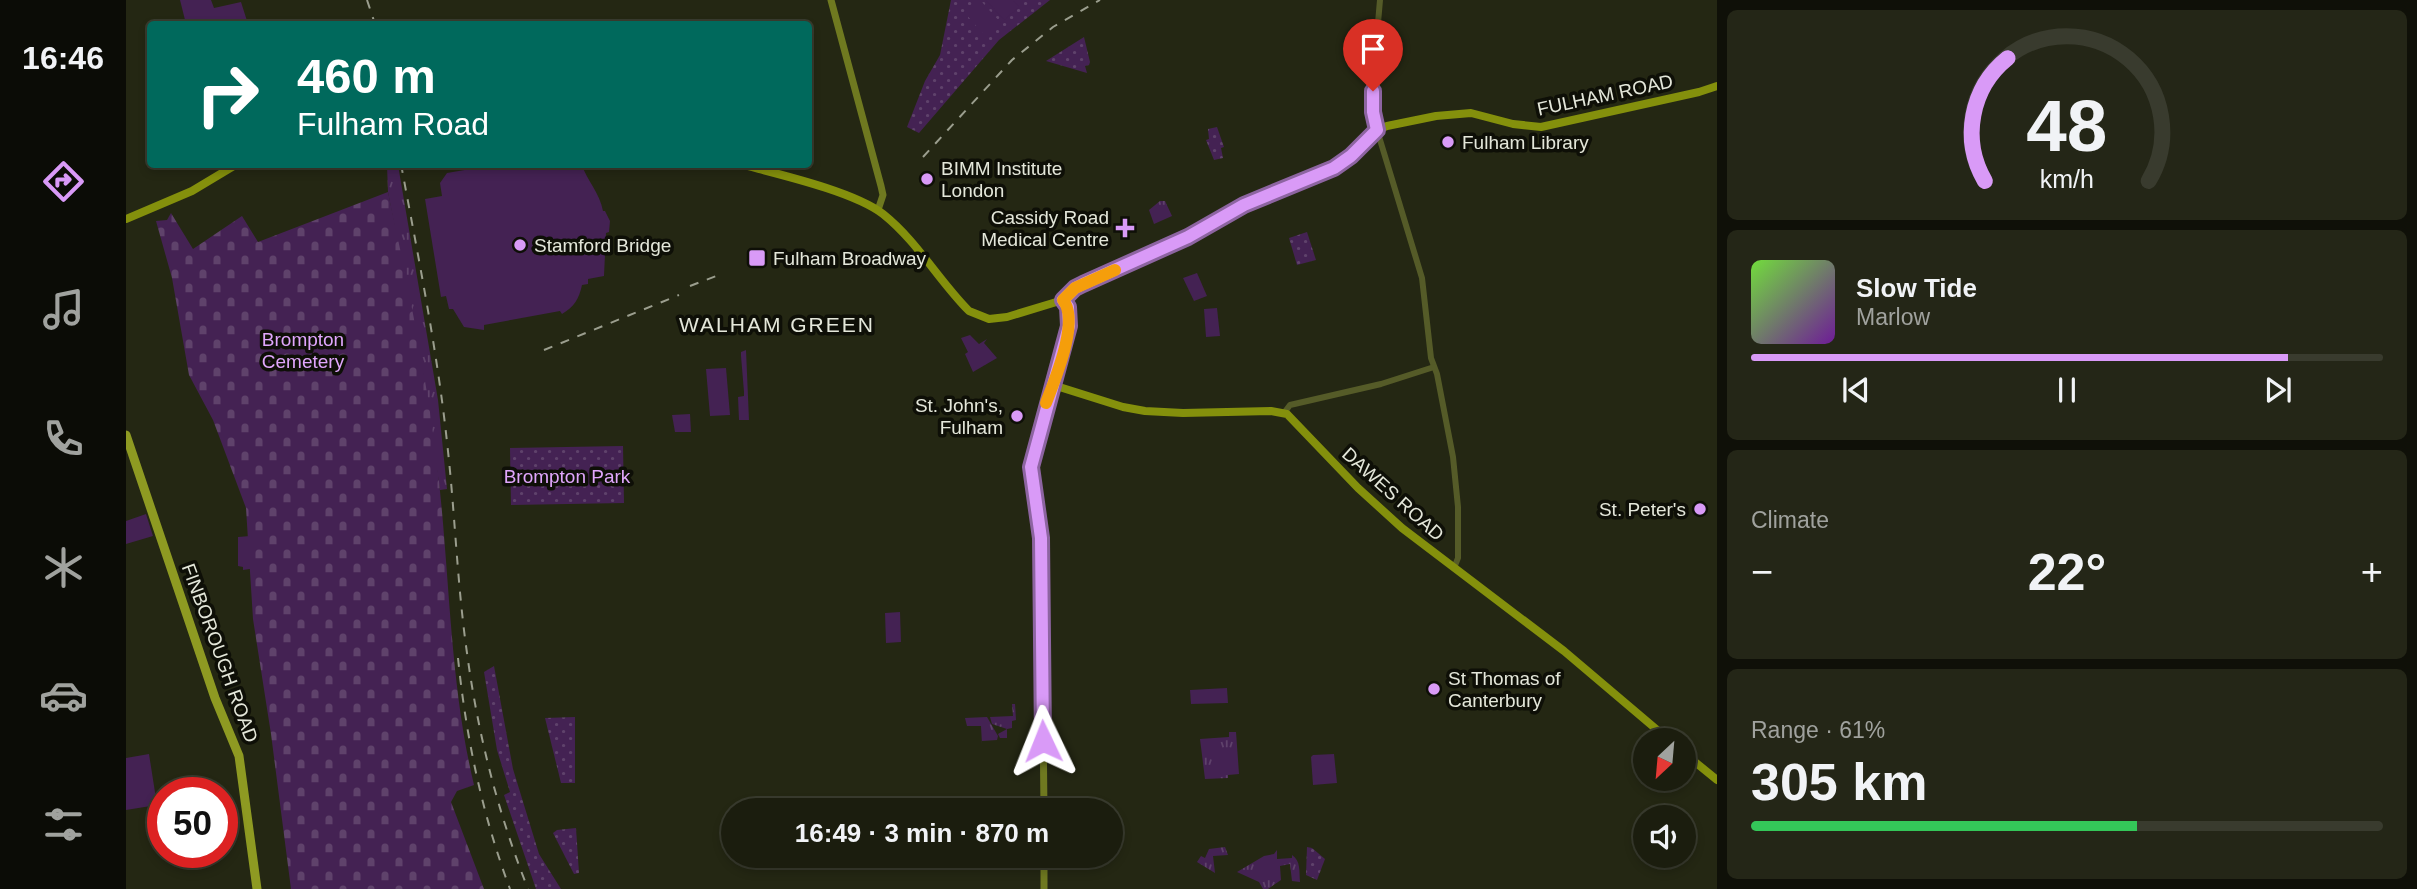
<!DOCTYPE html>
<html lang="en">
<head>
<meta charset="utf-8">
<style>
  :root { --surface:#1b1d0e; --page:#242617; --text:#f1f3f6; --muted:#a0a29e; --line:#393b2e; --accent:#d99af7 }
  body { margin:0; font-family:Arial,sans-serif; background:var(--page); color:var(--text); height:100vh; display:flex; flex-direction:column; font-size:26px; white-space:nowrap }
  * { box-sizing:border-box; margin:0 }
  p { font-size:23px; color:var(--muted) }
  .icon { flex:none; width:38px; height:38px; fill:none; stroke:currentColor; stroke-width:2; stroke-linecap:round; stroke-linejoin:round }
  .map { position:relative; flex:1; overflow:hidden }
  .drawer { display:flex; flex-direction:column; gap:10px; padding:10px; background:#0f1008; width:700px }
  .drawer>* { flex:none }
  .guide { position:absolute; left:21px; top:21px; width:665px; height:147px; border-radius:7px; box-shadow:0 4px 10px #0003,0 0 0 2px var(--line); background:#00695c; color:#fff; overflow:hidden }
  .needle { width:46px; rotate:206deg }
  .controls { position:absolute; left:1507px; top:728px; display:grid; gap:14px }
  .controls a { display:grid; place-items:center; width:63px; height:63px; border-radius:50%; background:var(--surface); box-shadow:0 4px 10px #0003,0 0 0 2px var(--line); font-size:35px }
  .speed { position:absolute; left:21px; top:777px; display:flex; gap:14px; font-size:35px; font-weight:700; text-align:center }
  .speed>* { display:grid; place-content:center; width:91px; height:91px; border-radius:50%; background:var(--surface); box-shadow:0 4px 10px #0003,0 0 0 2px var(--line); line-height:1 }
  .speed .limit { border:10px solid #d22; background:#fff; color:#111 }
  .pin { position:absolute; display:grid; place-items:center; width:60px; height:60px; color:#fff; margin:-72px -30px; border-radius:50% 50% 50% 0; rotate:-45deg; box-shadow:0 0 7px #0007 }
  .pin .icon { rotate:45deg }
  .me { position:absolute; width:77px; margin:-38px; rotate:358deg; stroke-linejoin:round; filter:drop-shadow(0 0 5px #0008) }
  .turn { display:flex; align-items:center; gap:24px; height:147px; padding:0 35px; font-size:32px }
  .turn .icon { width:91px; height:91px; stroke-width:2.5 }
  .turn b { display:block; font-size:49px; line-height:60px }
  .big { font-size:52px; font-weight:600; line-height:1.1 }
  .drawer .widget { flex:1; display:flex; flex-direction:column; justify-content:center; gap:10px; min-width:0; padding:0 24px; border-radius:10px; background:var(--page) }
  .drawer .dial { align-items:center; gap:0 }
  .dial svg { height:182px; overflow:visible; fill:none; stroke:var(--line); stroke-width:7; stroke-linecap:round; text-anchor:middle }
  .dial text { fill:var(--text); stroke:none }
  .song { display:flex; align-items:center; gap:21px }
  .cover { width:84px; height:84px; border-radius:10px; background:linear-gradient(135deg,hsl(100 70% 55%),hsl(280 70% 35%)) }
  .played { height:7px; border-radius:4px; background:linear-gradient(90deg,var(--accent) 85%,var(--line) 85%) }
  .keys { display:flex; justify-content:space-around; direction:ltr }
  .heat { display:flex; justify-content:space-between; align-items:center; font-size:38px; direction:ltr }
  .charge { height:10px; border-radius:5px; background:linear-gradient(90deg,#34c759 61%,var(--line) 0) }
  .trip { position:absolute; left:595px; top:798px; width:402px; height:70px; border-radius:35px; background:var(--surface); box-shadow:0 4px 10px #0003,0 0 0 2px var(--line); font-weight:600; line-height:70px; text-align:center }
  main { display:flex; flex:1; min-height:0 }
  .dock { display:flex; flex-direction:column; width:126px; justify-content:space-around; align-items:center; background:#0b0c06; color:var(--muted) }
  .dock .icon { width:49px; height:49px }
  .dock .selected { color:var(--accent) }
  .dock b { font-size:32px; color:var(--text) }
  .map>svg:first-child { display:block }
  .grass { fill:url(#grass-tufts) }
  .cemetery { fill:url(#cemetery-stones) }
  .park { fill:url(#park-dots) }
  .garden { fill:#442253 }
  .lines { fill:none; stroke-linecap:round; stroke-linejoin:round }
  .tertiary { stroke:#555b28; stroke-width:6 }
  .secondary { stroke:#6f7920; stroke-width:7 }
  .primary { stroke:#84900c; stroke-width:8 }
  .trunk { stroke:#8e9a22; stroke-width:9 }
  .rail { stroke:#9b9e8e; stroke-width:2; stroke-dasharray:9 9; stroke-linecap:butt }
  .route-casing { stroke:#8d64a1; stroke-width:18 }
  .route { stroke:#d99af7; stroke-width:12 }
  .slow { stroke:#f59e0b; stroke-width:12 }
  .poi-dot { fill:#d99af7; stroke:#0e0f07; stroke-width:2.5 }
  .labels { text-anchor:middle; dominant-baseline:central; stroke-width:7; stroke-linejoin:round; paint-order:stroke }
  .street-label { font-size:19px; fill:#e4e7da; stroke:#0e0f07 }
  .poi-label { font-size:19px; fill:#e4e7da; stroke:#0e0f07; text-anchor:start }
  .park-label { font-size:19px; fill:#e0a6fc; stroke:#0e0f07 }
  .neighbourhood-label { font-size:21px; letter-spacing:2px; fill:#e4e7da; stroke:#0e0f07 }
</style>
</head>
<body>
<main>
<nav class="dock">
<b>16:46</b>
<svg class="icon selected" aria-label="directions" viewBox="0 0 24 24"><path d="M12 3l9 9-9 9-9-9zM9 14v-3h6M13 9l2 2-2 2"/></svg>
<svg class="icon" aria-label="music" viewBox="0 0 24 24"><path d="M9 18V5l10-2v13"/><circle cx="6" cy="18" r="3"/><circle cx="16" cy="16" r="3"/></svg>
<svg class="icon" aria-label="phone" viewBox="0 0 24 24"><path d="M5 4h4l2 5-3 2q2 4 5 5l2-3 5 2v4C11 20 4 13 5 4z"/></svg>
<svg class="icon" aria-label="climate" viewBox="0 0 24 24"><path d="M12 3v18M4 7l16 10M4 17L20 7"/></svg>
<svg class="icon" aria-label="car" viewBox="0 0 24 24"><path d="M5 17H2v-5l4-1 3-4h7l3 4 3 1v5h-3M9 17h6M6 11h13"/><circle cx="7" cy="17" r="2"/><circle cx="17" cy="17" r="2"/></svg>
<svg class="icon" aria-label="filters" viewBox="0 0 24 24"><path d="M4 7h16M4 17h16"/><circle cx="9" cy="7" r="2"/><circle cx="15" cy="17" r="2"/></svg>
</nav>
<div class="map">
<svg width="1591" height="889" viewBox="0 0 1591 889">
  <defs>
    <pattern id="grass-tufts" width="24" height="20" patternUnits="userSpaceOnUse" patternTransform="scale(1.75)"><rect width="24" height="20" fill="#442253"/><path d="M3 7l-1-3M5 7V3M7 7l1-3M15 17l-1-3M17 17v-4M19 17l1-3" fill="none" stroke="#5f426b"/></pattern>
    <pattern id="cemetery-stones" width="16" height="16" patternUnits="userSpaceOnUse" patternTransform="scale(1.75)"><rect width="16" height="16" fill="#442253"/><path d="M2 7V4a2 2 0 0 1 4 0v3zM10 15v-3a2 2 0 0 1 4 0v3z" fill="#5f426b"/></pattern>
    <pattern id="park-dots" width="8" height="8" patternUnits="userSpaceOnUse" patternTransform="scale(1.75)"><rect width="8" height="8" fill="#442253"/><path d="M2 2h.1M6 6h.1" fill="none" stroke="#5f426b" stroke-width="1.8" stroke-linecap="round"/></pattern>
  </defs>
  <rect width="100%" height="100%" fill="#242713"/>
  <g class="grass">
    <polygon points="261,165 272,165 312,400 321,489 314,490 297,373 262,192"/>
    <polygon points="1034,201 1039,201 1046,216 1028,224 1023,210"/>
    <polygon points="886,704 889,704 890,720 886,721 886,728 881,729 881,738 874,738 872,734 881,729 866,724 864,717 887,716"/>
    <polygon points="861,717 872,736 871,740 856,741 856,744 855,726 841,726 839,718"/>
    <polygon points="1103,732 1110,732 1113,774 1102,775 1102,778 1079,779 1074,739 1103,737"/>
    <polygon points="1099,847 1102,855 1087,856 1089,873 1071,862 1075,856 1079,858 1083,849"/>
    <path d="M1151 850V859L1166 858V855C1175 861 1173 871 1174 882L1166 881 1164 864 1154 866 1155 880 1142 889H1137L1133 882 1111 872 1138 856 1148 854Z"/>
  </g>
  <path class="cemetery" d="M262 192C281 281 300 372 311 464 324 571 323 680 348 785L331 791 325 802 358 889H165L145 734 127 619 120 508 87 420 63 375 46 278 30 221 41 220 45 213 67 249 116 216 132 242Z"/>
  <g class="park">
    <polygon points="825,0 924,0 873,40 793,133 781,127 799,81 814,55"/>
    <polygon points="958,37 964,62 963,65 959,66 961,73 920,61"/>
    <polygon points="1091,127 1098,147 1095,148 1097,158 1088,160 1080,140 1083,139 1082,129"/>
    <polygon points="1181,232 1190,260 1171,265 1163,238"/>
    <polygon points="497,446 498,503 385,505 384,448"/>
    <polygon points="368,666 387,769 413,854 435,889 410,889 378,795 384,792 371,750 358,672"/>
    <polygon points="449,717 449,783 435,783 419,718"/>
    <polygon points="450,828 453,873 448,874 427,833 431,830"/>
    <polygon points="1181,847 1186,848 1199,859 1191,880 1180,875"/>
  </g>
  <g class="garden">
    <polygon points="54,0 85,0 88,8 115,2 122,24 60,24"/>
    <polygon points="852,0 854,0 875,23 860,37 838,12"/>
    <polygon points="860,0 887,0 893,7 878,20"/>
    <path d="M374 164 456 165C460 179 474 193 477 211H479L484 221 483 232 480 233 478 276 462 279V284L456 285C453 299 448 307 436 314L434 311 358 325V330L338 327 327 309H323L320 296 315 297 299 199 316 196 314 183 321 173Z"/>
    <polygon points="1071,273 1081,296 1068,301 1057,278"/>
    <polygon points="1091,308 1094,336 1080,337 1078,309"/>
    <polygon points="844,335 853,344 861,339 858,343 871,358 847,372 839,354 842,352 835,338"/>
    <polygon points="620,350 623,420 613,420 612,397 618,396 618,392 615,356 615,352"/>
    <polygon points="600,368 604,415 584,416 580,369"/>
    <polygon points="564,414 565,432 549,432 546,415"/>
    <polygon points="20,514 27,536 0,544 0,521"/>
    <polygon points="124,536 124,569 117,570 117,567 112,566 112,537"/>
    <polygon points="774,612 775,642 760,643 759,613"/>
    <polygon points="1101,688 1102,703 1065,704 1064,690"/>
    <polygon points="23,754 31,805 0,810 0,758"/>
    <polygon points="1208,754 1211,783 1187,785 1185,757 1187,755"/>
  </g>
  <g class="lines">
    <g class="tertiary">
      <polyline points="1254,0 1247,80 1248,120 1296,278 1305,358 1311,374 1327,457 1332,507 1332,558 1328,568"/>
      <polyline points="1158,413 1164,405 1255,384 1308,367"/>
    </g>
    <g class="secondary">
      <polyline points="705,0 755,186 757,195 752,210"/>
      <polyline points="918,810 915,538 905,467 927,385"/>
      <polyline points="918,889 918,856"/>
    </g>
    <g class="primary">
      <path d="M614 164C651 174 727 191 757 214 791 241 813 281 843 311L863 319 881 317 937 300 949 288 957 284 1062 237 1118 205 1208 168 1225 156 1251 130 1261 126 1310 116 1345 113 1387 124 1415 127 1573 92 1591 86"/>
      <polyline points="0,219 66,191 111,164"/>
      <path d="M937 300C952 319 934 363 927 385L997 407 1019 411 1057 413 1145 411 1161 414 1232 488 1276 528 1438 651 1543 740"/>
      <polyline points="1558,753 1591,780"/>
    </g>
    <polyline class="trunk" points="0,435 89,698 113,756 131,889"/>
    <g class="rail">
      <polyline points="241,0 249,24"/>
      <polyline points="797,157 886,60 927,27 974,0"/>
      <path d="M275 164C292 256 311 349 321 442 329 512 331 583 341 653 352 735 372 813 402 889"/>
      <polyline points="564,286 593,275"/>
      <polyline points="418,350 553,295"/>
      <path d="M332 658C340 737 356 814 384 889"/>
    </g>
  </g>
  <g class="lines">
    <g class="route-casing">
      <polyline id="route" points="917,741 915,538 905,467 943,326 942,307 937,300 949,288 957,284 1062,237 1118,205 1208,168 1225,156 1251,130 1247,112 1247,91"/>
    </g>
    <use href="#route" class="route"/>
    <path class="slow" d="M920 403C929 379 954 321 937 300L949 288 989 270"/>
  </g>
  <g class="poi-dot">
    <circle cx="1322" cy="142" r="7"/>
    <circle cx="801" cy="179" r="7"/>
    <path d="M995.5 217.5h7v7h7v7h-7v7h-7v-7h-7v-7h7z"/>
    <circle cx="394" cy="245" r="7"/>
    <rect x="622" y="249" width="18" height="18" rx="3.5"/>
    <circle cx="891" cy="416" r="7"/>
    <circle cx="1574" cy="509" r="7"/>
    <circle cx="1308" cy="689" r="7"/>
  </g>
  <g class="labels">
    <g class="street-label">
      <text transform="translate(1479 95) rotate(-12)">FULHAM ROAD</text>
      <text transform="translate(1267 494) rotate(42)">DAWES ROAD</text>
      <text transform="translate(94 653) rotate(70)">FINBOROUGH ROAD</text>
    </g>
    <g class="poi-label">
      <text x="1336" y="142">Fulham Library</text>
      <text x="815" y="168">BIMM Institute<tspan x="815" dy="22">London</tspan></text>
      <text x="983" y="217" text-anchor="end">Cassidy Road<tspan x="983" dy="22">Medical Centre</tspan></text>
      <text x="408" y="245">Stamford Bridge</text>
      <text x="647" y="258">Fulham Broadway</text>
      <text x="877" y="405" text-anchor="end">St. John's,<tspan x="877" dy="22">Fulham</tspan></text>
      <text x="1560" y="509" text-anchor="end">St. Peter's</text>
      <text x="1322" y="678">St Thomas of<tspan x="1322" dy="22">Canterbury</tspan></text>
    </g>
    <g class="park-label">
      <text x="177" y="339">Brompton<tspan x="177" dy="22">Cemetery</tspan></text>
      <text x="441" y="476">Brompton Park</text>
    </g>
    <g class="neighbourhood-label">
      <text x="651" y="324">WALHAM GREEN</text>
    </g>
  </g>
</svg>
<div class="controls">
<a><svg class="needle" viewBox="-14 -14 28 28"><path d="M0-13l5 13h-10z" fill="#e53935"/><path d="M0 13l5-13h-10z" fill="#a0a29e"/></svg></a>
<a><svg class="icon" aria-label="sound" viewBox="0 0 24 24"><path d="M4 9h4l5-4v14l-5-4H4zM17 9q2 3 0 6"/></svg></a>
</div>
<div class="speed"><div class="limit">50</div></div>
<div class="pin" style="left:1247px;top:91px;background:#d93025"><svg class="icon" aria-label="arrive" viewBox="0 0 24 24"><path d="M6 21V4h12l-3 4 3 4H6"/></svg></div>
<svg class="me" style="left:917px;top:741px" viewBox="-20 -20 40 40"><path d="M0-17L14 15 0 8-14 15z" fill="#d99af7" stroke="#fff" stroke-width="4"/></svg>
<div class="trip">16:49 · 3 min · 870 m</div>
<div class="guide">
<div class="turn"><svg class="icon" aria-label="right" viewBox="0 0 24 24"><path d="M7 20v-9h11M14 6l5 5-5 5"/></svg><div><b>460 m</b>Fulham Road</div></div>
</div>
</div>
<section class="drawer">
<div class="widget dial"><svg viewBox="0 0 100 80">
<path d="M14 69A42 42 0 1 1 86 69"/>
<path d="M14 69A42 42 0 0 1 24 15" stroke="#d99af7"/>
<text x="50" y="56" font-size="32" font-weight="700">48</text>
<text x="50" y="72" font-size="11">km/h</text>
</svg></div>
<div class="widget">
<div class="song"><i class="cover"></i><div><b>Slow Tide</b><p>Marlow</p></div></div>
<div class="played"></div>
<div class="keys"><svg class="icon" aria-label="previous" viewBox="0 0 24 24"><path d="M18 5L8 12l10 7zM5 5v14"/></svg><svg class="icon" aria-label="pause" viewBox="0 0 24 24"><path d="M8 5v14M16 5v14"/></svg><svg class="icon" aria-label="next" viewBox="0 0 24 24"><path d="M6 5l10 7-10 7zM19 5v14"/></svg></div>
</div>
<div class="widget"><p>Climate</p>
<div class="heat"><a>−</a><b class="big">22°</b><a>+</a></div>
</div>
<div class="widget"><p>Range · 61%</p><b class="big">305 km</b><div class="charge"></div></div>
</section>
</main>
</body>
</html>
